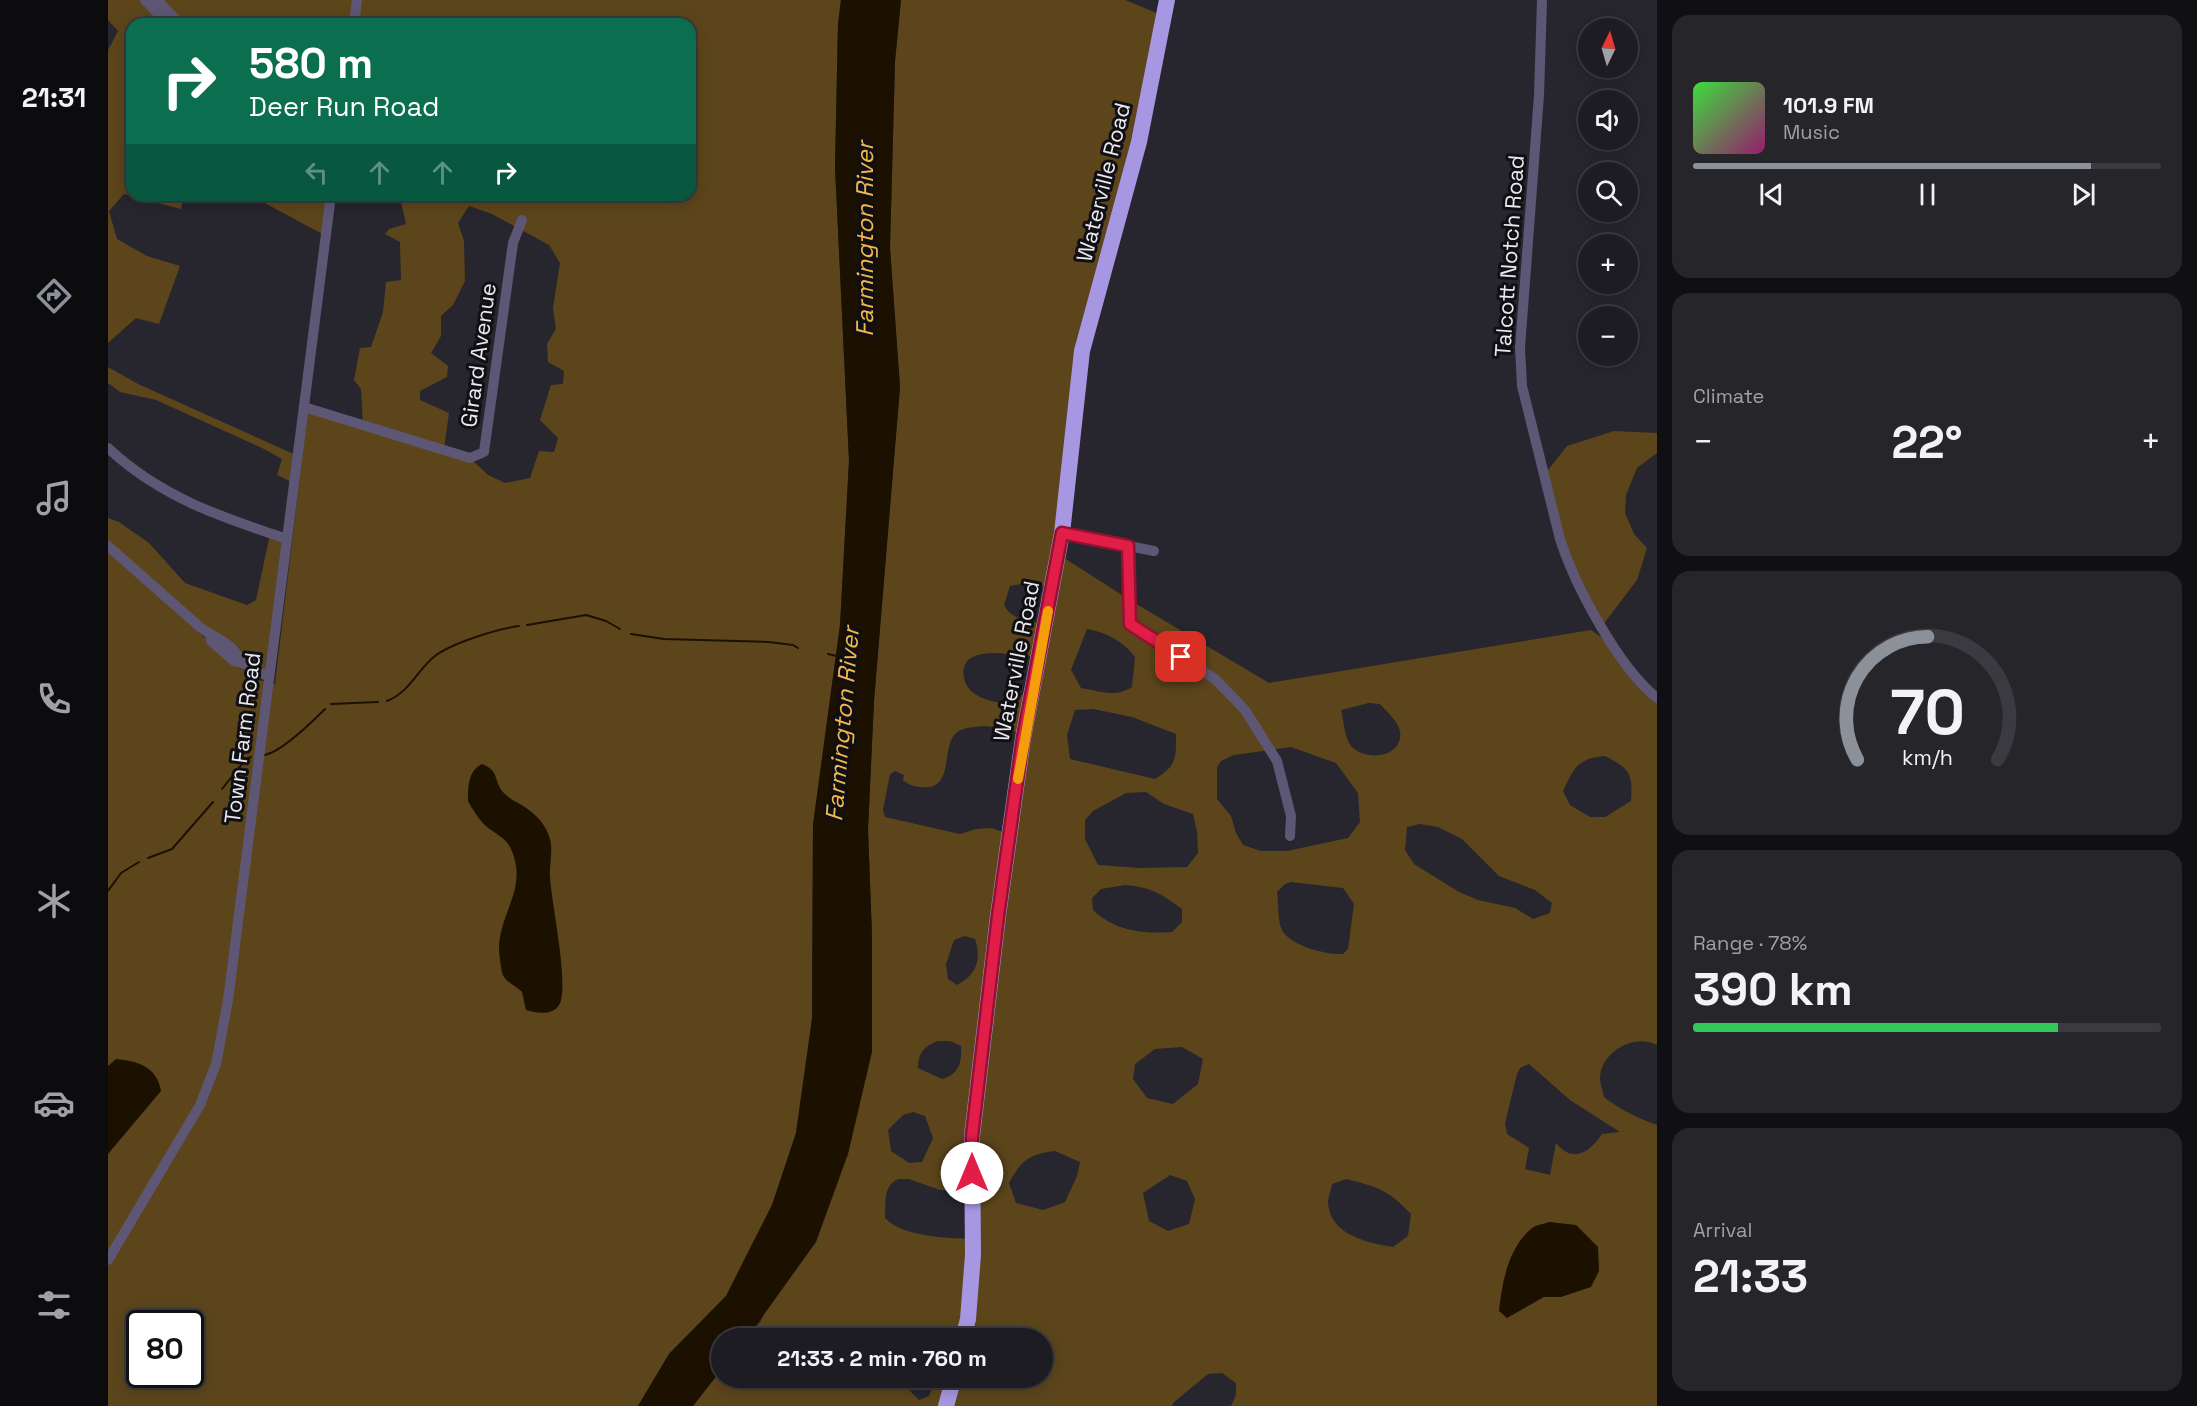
<!DOCTYPE html>
<html lang="en">
<head>
<meta charset="utf-8">
<style>
  :root { --surface:#1d1c22; --page:#25252a; --text:#f1f3f6; --muted:#a0a1a5; --line:#3b3a40; --accent:#8c9099 }
  body { margin:0; font-family:"Space Grotesk",sans-serif; background:var(--page); color:var(--text); height:100vh; display:flex; flex-direction:column; font-size:22px; white-space:nowrap }
  * { box-sizing:border-box; margin:0 }
  p { font-size:20px; color:var(--muted) }
  .icon { flex:none; width:33px; height:33px; fill:none; stroke:currentColor; stroke-width:2; stroke-linecap:round; stroke-linejoin:round }
  .map { position:relative; flex:1; overflow:hidden }
  .sheet { display:flex; flex-direction:column; gap:15px; padding:15px; background:#100f13; width:540px }
  .sheet>* { flex:none }
  .guide { position:absolute; left:18px; top:18px; width:570px; height:183px; border-radius:18px; box-shadow:0 3px 15px #0003,0 0 0 2px var(--line); background:#0b6e4f; color:#fff; overflow:hidden }
  .needle { width:39px; rotate:5deg }
  .controls { position:absolute; left:1470px; top:18px; display:grid; gap:12px }
  .controls a { display:grid; place-items:center; width:60px; height:60px; border-radius:50%; background:var(--surface); box-shadow:0 3px 15px #0003,0 0 0 2px var(--line); font-size:30px }
  .speed { position:absolute; left:18px; top:1310px; display:flex; gap:12px; font-size:30px; font-weight:700; text-align:center }
  .speed>* { display:grid; place-content:center; width:78px; height:78px; border-radius:50%; background:var(--surface); box-shadow:0 3px 15px #0003,0 0 0 2px var(--line); line-height:1 }
  .speed .limit { border:3px solid #111; border-radius:9px; background:#fff; color:#111 }
  .pin { position:absolute; display:grid; place-items:center; width:51px; height:51px; color:#fff; margin:-26px; border-radius:12px; box-shadow:0 3px 9px #0006 }
  .me { position:absolute; width:66px; margin:-33px; rotate:0deg; stroke-linejoin:round; filter:drop-shadow(0 0 4px #0008) }
  .turn { display:flex; align-items:center; gap:21px; height:126px; padding:0 24px; font-size:27px }
  .turn .icon { width:78px; height:78px; stroke-width:2.5 }
  .turn b { display:block; font-size:42px; line-height:51px }
  .lanes { display:flex; align-items:center; height:57px; padding:0 24px; background:#0003; justify-content:center; gap:30px; direction:ltr }
  .lanes .off { opacity:.35 }
  .big { font-size:45px; font-weight:600; line-height:1.1 }
  .sheet .card { flex:1; display:flex; flex-direction:column; justify-content:center; gap:9px; min-width:0; padding:0 21px; border-radius:18px; background:var(--page) }
  .sheet .dial { align-items:center; gap:0 }
  .dial svg { height:156px; overflow:visible; fill:none; stroke:var(--line); stroke-width:7; stroke-linecap:round; text-anchor:middle }
  .dial text { fill:var(--text); stroke:none }
  .song { display:flex; align-items:center; gap:18px }
  .cover { width:72px; height:72px; border-radius:9px; background:linear-gradient(135deg,hsl(120 70% 55%),hsl(320 70% 35%)) }
  .played { height:6px; border-radius:3px; background:linear-gradient(90deg,var(--accent) 85%,var(--line) 85%) }
  .keys { display:flex; justify-content:space-around; direction:ltr }
  .heat { display:flex; justify-content:space-between; align-items:center; font-size:33px; direction:ltr }
  .charge { height:9px; border-radius:4px; background:linear-gradient(90deg,#34c759 78%,var(--line) 0) }
  .trip { position:absolute; left:603px; top:1328px; width:342px; height:60px; border-radius:30px; background:var(--surface); box-shadow:0 3px 15px #0003,0 0 0 2px var(--line); font-weight:600; line-height:60px; text-align:center }
  main { display:flex; flex:1; min-height:0 }
  .dock { display:flex; flex-direction:column; width:108px; justify-content:space-around; align-items:center; background:#0c0b0e; color:var(--muted) }
  .dock .icon { width:42px; height:42px }
  .dock .current { color:var(--accent) }
  .dock b { font-size:27px; color:var(--text) }
  .map>svg:first-child { display:block }
  .green { fill:#5c451b; fill-rule:evenodd }
  .water { fill:#1c1000 }
  .lines { fill:none; stroke-linecap:round; stroke-linejoin:round }
  .stream { stroke:#1c1000; stroke-width:2 }
  .minor { stroke:#5d5775; stroke-width:10 }
  .highway { stroke:#a797e2; stroke-width:16 }
  .route-casing { stroke:#92132f; stroke-width:15 }
  .route { stroke:#e11d48; stroke-width:10 }
  .slow { stroke:#f59e0b; stroke-width:10 }
  .labels { text-anchor:middle; dominant-baseline:central; stroke-width:6; stroke-linejoin:round; paint-order:stroke }
  .street-label { font-size:22px; fill:#eae9ef; stroke:#100f13 }
  .water-label { font-size:24px; font-style:italic; fill:#f1b84d; stroke:#100f13 }
</style>
</head>
<body>
<main>
<nav class="dock">
<b>21:31</b>
<svg class="icon current" aria-label="directions" viewBox="0 0 24 24"><path d="M12 3l9 9-9 9-9-9zM9 14v-3h6M13 9l2 2-2 2"/></svg>
<svg class="icon" aria-label="music" viewBox="0 0 24 24"><path d="M9 18V5l10-2v13"/><circle cx="6" cy="18" r="3"/><circle cx="16" cy="16" r="3"/></svg>
<svg class="icon" aria-label="phone" viewBox="0 0 24 24"><path d="M5 4h4l2 5-3 2q2 4 5 5l2-3 5 2v4C11 20 4 13 5 4z"/></svg>
<svg class="icon" aria-label="climate" viewBox="0 0 24 24"><path d="M12 3v18M4 7l16 10M4 17L20 7"/></svg>
<svg class="icon" aria-label="car" viewBox="0 0 24 24"><path d="M5 17H2v-5l4-1 3-4h7l3 4 3 1v5h-3M9 17h6M6 11h13"/><circle cx="7" cy="17" r="2"/><circle cx="17" cy="17" r="2"/></svg>
<svg class="icon" aria-label="filters" viewBox="0 0 24 24"><path d="M4 7h16M4 17h16"/><circle cx="9" cy="7" r="2"/><circle cx="15" cy="17" r="2"/></svg>
</nav>
<div class="map">
<svg width="1549" height="1406" viewBox="0 0 1549 1406">
  <rect width="100%" height="100%" fill="#27262e"/>
  <g class="green">
    <path d="M0 0H733L730 24 727 167 741 461 732 625 705 825 704 1019 688 1133 664 1205 618 1296 561 1354 530 1406H0V551L125 663 150 680 167 684 199 417 196 407 255 425 253 389 246 380 252 348 263 347 275 312 278 282 293 280 292 242 277 234 281 229 298 224 293 202 288 195H582V24H24V195H76L73 209 16 194 1 211 9 239 39 256 72 266 51 324 28 318 0 343V50L10 31 0 20ZM361 206 384 214 441 245 452 263 445 308 448 329 439 344 440 362 456 371 455 384 443 385 432 420 450 438 446 452 431 451 422 478 397 483 380 475 362 458 336 449 341 413 312 400V391L339 377 340 366 323 353 333 336V316L345 305 357 281 356 241 350 223ZM32 1323H82V1374H32Z"/>
    <path d="M793 0H1017L1056 16 974 351 950 554 1020 599 1161 683 1483 630 1506 646 1549 698V1045C1526 1033 1493 1052 1492 1078 1492 1084 1495 1092 1496 1097 1513 1110 1529 1118 1549 1125V1406H1123L1128 1395V1383L1114 1373 1100 1374 1065 1403 1064 1406H585L613 1370 614 1377H803L801 1390 811 1400 821 1396 829 1377H934V1338H639L653 1321 764 1052V936L760 829 766 701 792 387 782 248 787 61ZM918 583 944 588 937 624C922 621 903 620 896 605L902 586ZM979 629C998 632 1015 641 1027 657L1024 687C1007 698 991 691 973 688L963 670ZM891 653 931 657 916 693 905 704C892 703 875 701 864 692 853 682 851 661 867 656 874 653 883 653 891 653ZM1261 703 1272 704C1278 711 1290 721 1292 731 1296 758 1257 762 1243 746 1236 737 1236 721 1233 710ZM985 709 1024 717 1068 734C1068 759 1069 765 1047 779L962 759 959 735 967 710ZM875 726 891 727 916 735 901 834 883 828 868 829 852 834 777 817 775 810 782 774 787 771 796 775 795 780C801 785 805 786 812 787 847 792 833 748 847 734 854 727 866 727 875 726ZM1183 747 1228 763 1250 793 1252 822 1240 838 1179 851H1153L1135 845 1128 833 1123 816 1109 799V767L1113 761 1126 755ZM1497 756C1522 769 1525 773 1523 801L1497 817H1482L1462 805 1455 791C1466 768 1470 758 1497 756ZM1038 792 1056 804 1085 814 1089 832 1090 853 1079 867 1032 868 990 865 977 839V820L985 811 1018 793ZM1312 824 1330 827 1354 839 1391 876 1427 890 1444 903 1442 913 1425 919 1407 908 1370 900 1351 892 1306 864 1297 850 1299 827ZM1183 882 1235 888 1246 904 1240 949 1235 954C1219 955 1182 946 1174 930 1169 919 1171 904 1169 892L1177 884ZM1017 885C1043 887 1054 894 1074 909V922L1064 932C1034 934 1007 931 985 910L984 898 993 889ZM857 936 867 939C874 960 868 975 849 985L840 979 838 964 846 940ZM830 1041H842L853 1046C854 1063 851 1074 834 1079L810 1068C810 1053 816 1046 830 1041ZM1074 1047 1095 1059 1090 1084 1065 1104 1039 1098 1025 1079 1027 1064 1047 1049ZM1421 1064 1462 1100 1512 1132 1494 1134C1482 1152 1465 1164 1448 1143L1442 1175 1417 1169 1421 1148 1399 1134 1397 1123 1409 1074 1412 1068ZM805 1112 817 1116 825 1138 814 1162 801 1163 783 1151 780 1130 795 1115ZM947 1151 972 1162 969 1176 957 1202 935 1210 908 1203 901 1183C913 1161 921 1154 947 1151ZM1062 1175 1079 1181 1087 1199 1081 1224 1060 1231 1041 1221 1035 1193ZM790 1179H801L832 1190 864 1191V1239C840 1238 794 1237 777 1218 778 1202 775 1186 790 1179ZM1238 1179C1271 1187 1280 1190 1303 1214L1300 1236 1285 1247C1260 1243 1222 1235 1220 1203 1220 1197 1223 1190 1224 1184Z"/>
    <polygon points="142,195 223,195 218,236"/>
    <polygon points="0,367 30,384 190,456 186,483 169,475 174,459 154,448 48,400 12,392 0,383"/>
    <polygon points="1506,431 1549,433 1549,453 1529,468 1518,495 1517,513 1526,534 1539,548 1529,580 1494,626 1467,580 1437,474 1459,446"/>
    <polygon points="0,518 11,522 41,543 77,583 139,605 148,600 162,534 179,539 161,677 132,662 0,546"/>
  </g>
  <g class="water">
    <polygon points="733,0 793,0 787,61 782,248 792,387 766,701 760,829 764,936 764,1052 740,1154 708,1242 639,1338 614,1338 613,1370 585,1406 530,1406 561,1354 618,1296 664,1205 688,1133 704,1019 705,825 732,625 741,461 727,167 730,24"/>
    <path d="M374 764C392 771 385 780 395 792 398 796 405 800 410 803 423 810 436 821 441 836 446 848 441 864 442 877 443 901 462 988 451 1005 445 1016 428 1013 418 1010L414 992C409 987 400 983 396 977 393 972 393 965 392 960 385 920 418 895 406 857 401 839 392 837 379 827 371 820 365 810 360 801 360 787 360 771 374 764Z"/>
    <path d="M8 1059C30 1061 49 1067 53 1091L0 1154V1066Z"/>
    <path d="M1441 1222 1468 1225 1490 1247 1491 1271 1483 1287 1453 1297H1436L1399 1318 1391 1311C1394 1283 1400 1248 1423 1229 1427 1225 1436 1224 1441 1222Z"/>
  </g>
  <g class="lines">
    <g class="stream">
      <polyline points="419,625 478,615 498,621 512,629"/>
      <polyline points="523,634 556,639 661,642 685,645 690,648"/>
      <polyline points="720,654 729,656"/>
      <path d="M279 701C302 692 309 670 327 656 344 643 389 629 411 626"/>
      <polyline points="223,704 270,702"/>
      <path d="M157 755C175 751 204 722 217 709"/>
      <polyline points="114,789 138,759 143,757"/>
      <polyline points="40,858 64,849 105,802"/>
      <polyline points="0,891 13,873 31,862"/>
    </g>
    <g class="minor">
      <polyline points="37,0 60,24"/>
      <polyline points="49,0 72,24"/>
      <path d="M1434 0 1431 95 1412 348 1414 386 1452 539C1467 586 1511 668 1549 698"/>
      <polyline points="246,24 249,0"/>
      <polyline points="196,407 362,458 376,452 405,243 414,220"/>
      <path d="M0 448C52 497 113 517 179 539"/>
      <polyline points="954,533 1046,551"/>
      <path d="M0 546 93 628C105 637 129 645 132 662"/>
      <polyline points="1020,546 1022,624 1107,679 1137,710 1169,761 1183,816 1182,836"/>
      <polyline points="102,635 103,641 126,661 132,662 161,677"/>
      <polyline points="0,1260 92,1105 108,1064 120,1000 223,195"/>
    </g>
    <g class="highway">
      <polyline points="855,1338 860,1319 865,1255 864,1136 890,916 915,738 954,533 974,351 1031,142 1059,0"/>
      <polyline points="838,1406 846,1377"/>
    </g>
  </g>
  <g class="lines">
    <g class="route-casing">
      <polyline id="route" points="864,1173 864,1136 890,916 915,738 954,533 1020,546 1022,624 1073,657"/>
    </g>
    <use href="#route" class="route"/>
    <polyline class="slow" points="910,779 940,611"/>
  </g>
  <g class="labels">
    <g class="street-label">
      <text transform="translate(995 182) rotate(-76)">Waterville Road</text>
      <text transform="translate(1401 256) rotate(-86)">Talcott Notch Road</text>
      <text transform="translate(370 355) rotate(-82)">Girard Avenue</text>
      <text transform="translate(908 661) rotate(-79)">Waterville Road</text>
      <text transform="translate(134 738) rotate(-83)">Town Farm Road</text>
    </g>
    <g class="water-label">
      <text transform="translate(756 239) rotate(-90)">Farmington River</text>
      <text transform="translate(734 724) rotate(-85)">Farmington River</text>
    </g>
  </g>
</svg>
<div class="controls">
<a><svg class="needle" viewBox="-14 -14 28 28"><path d="M0-13l5 13h-10z" fill="#e53935"/><path d="M0 13l5-13h-10z" fill="#a0a1a5"/></svg></a>
<a><svg class="icon" aria-label="sound" viewBox="0 0 24 24"><path d="M4 9h4l5-4v14l-5-4H4zM17 9q2 3 0 6"/></svg></a>
<a><svg class="icon" aria-label="search" viewBox="0 0 24 24"><circle cx="10" cy="10" r="6"/><path d="M15 15l6 6"/></svg></a>
<a>+</a>
<a>−</a>
</div>
<div class="speed"><div class="limit">80</div></div>
<div class="pin" style="left:1073px;top:657px;background:#d93025"><svg class="icon" aria-label="arrive" viewBox="0 0 24 24"><path d="M6 21V4h12l-3 4 3 4H6"/></svg></div>
<svg class="me" style="left:864px;top:1173px" viewBox="-20 -20 40 40"><circle r="19" fill="#fff"/><path d="M0-13L10 11 0 6-10 11z" fill="#e11d48"/></svg>
<div class="trip">21:33 · 2 min · 760 m</div>
<div class="guide">
<div class="turn"><svg class="icon" aria-label="right" viewBox="0 0 24 24"><path d="M7 20v-9h11M14 6l5 5-5 5"/></svg><div><b>580 m</b>Deer Run Road</div></div>
<div class="lanes"><svg class="icon off" aria-label="left" viewBox="0 0 24 24"><path d="M17 20v-9H6M10 6l-5 5 5 5"/></svg><svg class="icon off" aria-label="ahead" viewBox="0 0 24 24"><path d="M12 20V5M6 11l6-6 6 6"/></svg><svg class="icon off" aria-label="ahead" viewBox="0 0 24 24"><path d="M12 20V5M6 11l6-6 6 6"/></svg><svg class="icon" aria-label="right" viewBox="0 0 24 24"><path d="M7 20v-9h11M14 6l5 5-5 5"/></svg></div>
</div>
</div>
<section class="sheet">
<div class="card">
<div class="song"><i class="cover"></i><div><b>101.9 FM</b><p>Music</p></div></div>
<div class="played"></div>
<div class="keys"><svg class="icon" aria-label="previous" viewBox="0 0 24 24"><path d="M18 5L8 12l10 7zM5 5v14"/></svg><svg class="icon" aria-label="pause" viewBox="0 0 24 24"><path d="M8 5v14M16 5v14"/></svg><svg class="icon" aria-label="next" viewBox="0 0 24 24"><path d="M6 5l10 7-10 7zM19 5v14"/></svg></div>
</div>
<div class="card"><p>Climate</p>
<div class="heat"><a>−</a><b class="big">22°</b><a>+</a></div>
</div>
<div class="card dial"><svg viewBox="0 0 100 80">
<path d="M14 69A42 42 0 1 1 86 69"/>
<path d="M14 69A42 42 0 0 1 50 6" stroke="#8c9099"/>
<text x="50" y="56" font-size="32" font-weight="700">70</text>
<text x="50" y="72" font-size="11">km/h</text>
</svg></div>
<div class="card"><p>Range · 78%</p><b class="big">390 km</b><div class="charge"></div></div>
<div class="card"><p>Arrival</p><b class="big">21:33</b></div>
</section>
</main>
</body>
</html>
